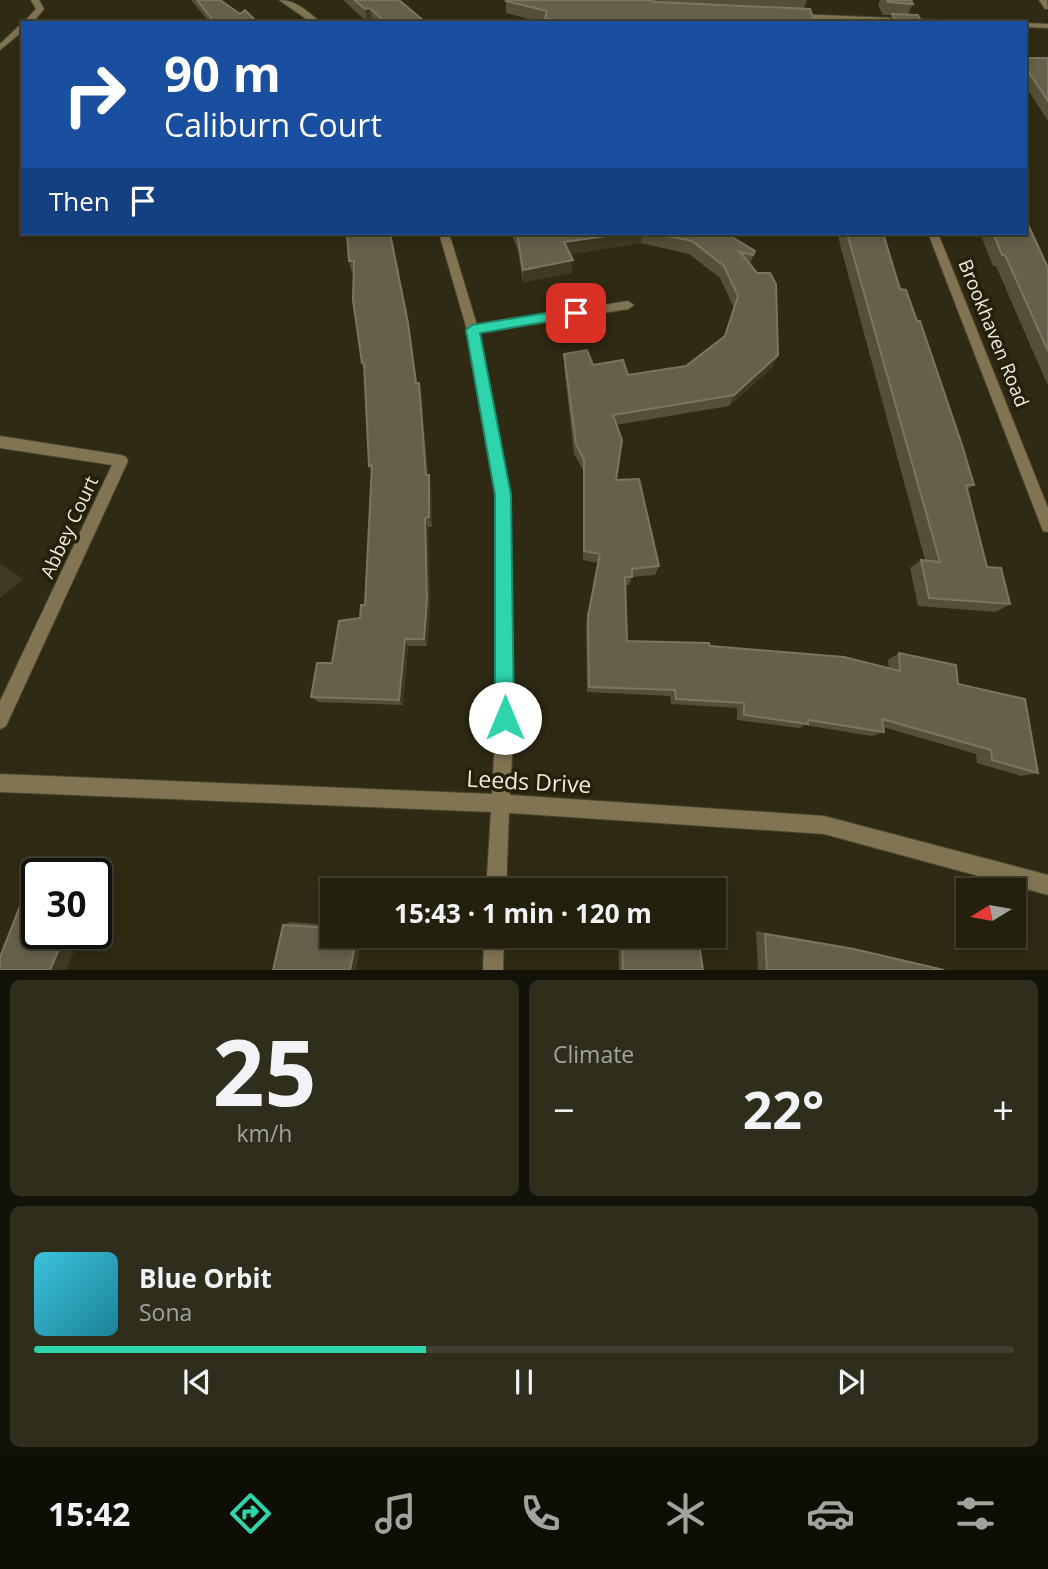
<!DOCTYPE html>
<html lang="en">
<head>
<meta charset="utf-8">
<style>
  :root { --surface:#23200e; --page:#2f2d1c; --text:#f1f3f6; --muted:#a3a39e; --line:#403e2e; --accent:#2ed4aa }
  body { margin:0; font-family:"Open Sans",sans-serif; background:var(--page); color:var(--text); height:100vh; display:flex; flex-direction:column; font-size:26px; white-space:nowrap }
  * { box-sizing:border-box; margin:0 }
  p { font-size:23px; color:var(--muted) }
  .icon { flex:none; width:38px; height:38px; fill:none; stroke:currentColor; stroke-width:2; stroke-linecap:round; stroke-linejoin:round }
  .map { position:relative; height:970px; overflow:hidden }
  .panel { display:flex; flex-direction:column; gap:10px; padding:10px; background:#131208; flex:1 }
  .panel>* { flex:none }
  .top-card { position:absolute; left:21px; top:21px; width:1006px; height:214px; border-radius:0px; box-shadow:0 4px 10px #0003,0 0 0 2px var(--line); background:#1a4fa0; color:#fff; overflow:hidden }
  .needle { width:46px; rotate:259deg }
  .buttons { position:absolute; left:956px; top:878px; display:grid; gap:14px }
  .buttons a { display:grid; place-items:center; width:70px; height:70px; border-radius:0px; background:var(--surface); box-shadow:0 4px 10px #0003,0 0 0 2px var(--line); font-size:35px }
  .speed { position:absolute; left:21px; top:858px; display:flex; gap:14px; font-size:35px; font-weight:700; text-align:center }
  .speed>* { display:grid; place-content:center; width:91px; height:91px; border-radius:50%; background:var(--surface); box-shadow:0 4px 10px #0003,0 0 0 2px var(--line); line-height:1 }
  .speed .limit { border:4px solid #111; border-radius:10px; background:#fff; color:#111 }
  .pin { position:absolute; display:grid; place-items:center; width:60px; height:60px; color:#fff; margin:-30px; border-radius:14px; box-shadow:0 4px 10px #0006 }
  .me { position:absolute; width:77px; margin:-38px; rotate:0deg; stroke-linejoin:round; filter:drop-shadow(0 0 5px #0008) }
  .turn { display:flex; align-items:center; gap:24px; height:147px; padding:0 28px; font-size:32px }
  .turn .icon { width:91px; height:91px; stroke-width:2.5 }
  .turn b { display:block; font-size:49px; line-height:60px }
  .then { display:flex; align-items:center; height:66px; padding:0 28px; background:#0003; gap:14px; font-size:26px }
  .big { font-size:52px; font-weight:700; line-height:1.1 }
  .panel .card { flex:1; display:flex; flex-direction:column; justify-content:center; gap:10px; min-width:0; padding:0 24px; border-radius:10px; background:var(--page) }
  .panel .dial { align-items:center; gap:0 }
  .dial b { font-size:91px; line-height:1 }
  .song { display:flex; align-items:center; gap:21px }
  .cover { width:84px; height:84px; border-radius:10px; background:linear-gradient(135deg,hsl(190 70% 55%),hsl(190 70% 35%)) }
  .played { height:7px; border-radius:4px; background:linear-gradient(90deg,var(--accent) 40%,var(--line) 40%) }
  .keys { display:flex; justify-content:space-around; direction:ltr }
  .heat { display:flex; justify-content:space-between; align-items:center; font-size:38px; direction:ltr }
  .panel .tiles { flex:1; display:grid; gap:10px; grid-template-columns:1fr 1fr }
  .card:last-child { grid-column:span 2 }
  .trip { position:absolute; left:320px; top:878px; width:406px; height:70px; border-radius:0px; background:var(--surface); box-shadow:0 4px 10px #0003,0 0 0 2px var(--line); font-weight:700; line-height:70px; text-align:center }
  .tabs { display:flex; height:112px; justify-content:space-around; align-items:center; background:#0e0d06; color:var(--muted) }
  .tabs .icon { width:49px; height:49px }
  .tabs .on { color:var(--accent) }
  .tabs b { font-size:32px; color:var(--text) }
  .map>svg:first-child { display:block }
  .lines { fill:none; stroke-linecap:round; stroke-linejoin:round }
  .street-casing { stroke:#4a452f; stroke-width:2 }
  .street { fill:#807453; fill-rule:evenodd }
  .wall { fill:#554f38 }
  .shaded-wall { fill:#3f3922 }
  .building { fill:#65604a; stroke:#7a7561; stroke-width:2 }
  .route { fill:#2ed4aa; stroke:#1e8a6e; stroke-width:2 }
  .labels { text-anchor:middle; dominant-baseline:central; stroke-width:7; stroke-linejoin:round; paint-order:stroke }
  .street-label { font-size:19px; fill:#eeebdd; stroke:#252009 }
  .near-street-label { font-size:23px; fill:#eeebdd; stroke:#252009 }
</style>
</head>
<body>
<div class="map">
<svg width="1048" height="971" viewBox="0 0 1048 971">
  <rect width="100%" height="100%" fill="#2f2a13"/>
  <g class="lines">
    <g class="street-casing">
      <g id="street">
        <polygon points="31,0 39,0 44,9 32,23 23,23 36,9"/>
        <path d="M279 0C296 0 309 12 321 23H312Z"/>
        <polygon points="1039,0 1047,0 1048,9 1045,9"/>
        <polygon points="796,14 966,21 970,23 903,23 793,18 793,14"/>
        <polygon points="1026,23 1048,24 1048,28 1026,27"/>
        <polygon points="20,25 23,25 23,31 0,50 0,44"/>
        <polygon points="439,233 449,233 477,325 628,301 634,305 628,309 480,333 510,495 514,718 510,795 824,816 1048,875 1048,895 824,834 509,813 506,891 486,891 491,812 0,792 0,774 492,794 496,718 496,495 467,330"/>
        <polygon points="928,233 938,233 1048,508 1048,532 1043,531 1041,526"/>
        <polygon points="0,436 121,455 126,457 128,461 6,726 0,729 0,701 112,465 0,448"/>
        <polygon points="484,936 504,936 503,971 483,971"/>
      </g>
    </g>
    <use href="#street" class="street"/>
  </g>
  <g class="wall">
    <polygon points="191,0 220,0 240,14 258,23 210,23"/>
    <polygon points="343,0 399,0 424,23 375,23 372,20 367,22"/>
    <polygon points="507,0 807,0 804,8 815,23 543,23 506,13 506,1"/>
    <polygon points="880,0 911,0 913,4 908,14 922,23 888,23 892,15 883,15 878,5"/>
    <polygon points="1026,58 1048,58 1048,121 1026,87"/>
    <polygon points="511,233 725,233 755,251 750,264 773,367 729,406 616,425 616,480 659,566 655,575 632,577 629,585 625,585 627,641 710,646 889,668 888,660 899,653 958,684 1038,773 1021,776 977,763 976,754 883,727 884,732 872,736 805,725 799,728 737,720 737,708 671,704 670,696 587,692 586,624 598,563 583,560 583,470 574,454 564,365 564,354 593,365 628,375 686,366 724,336 734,308 720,278 689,254 641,243 570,254 572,273 523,282 518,251"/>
    <polygon points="837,233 883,233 900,289 974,485 967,490 987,567 1010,604 996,612 918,606 910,568 921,560 925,560"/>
    <polygon points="978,233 1026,233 1048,268 1048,386 996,266 993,266 980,233"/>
    <polygon points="348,247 410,335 417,383 421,394 428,475 431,485 432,527 428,527 430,607 427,646 408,646 403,705 318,702 311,697 360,618 365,605 372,473 369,466 365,373 362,363 354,273 352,273 349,261"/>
    <polygon points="291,922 332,925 332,936 283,925"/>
    <polygon points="756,931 842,946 945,970 758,970"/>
    <polygon points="618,936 694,936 698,938 703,970 619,970"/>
  </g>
  <g class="shaded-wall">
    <polygon points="370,8 372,20 367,22 365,9"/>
    <polygon points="390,233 410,335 419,394"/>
    <polygon points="627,233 643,233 641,243 563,255 564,242"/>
    <polygon points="573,260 572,273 523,282 523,270"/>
    <polygon points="778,355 773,367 729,406 734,395"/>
    <polygon points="419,383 421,394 429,485 426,475"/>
    <polygon points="429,475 431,485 432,527 429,517"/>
    <polygon points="425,518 428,527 430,607 427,646 424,639"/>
    <polygon points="0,564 24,579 0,598"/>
    <polygon points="405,639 408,646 403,705 399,700"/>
    <polygon points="66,933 82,933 66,970 50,970"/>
    <polygon points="357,936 363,936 356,970 350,970"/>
  </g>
  <g class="building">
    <polygon points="197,0 220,0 240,14 245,10 258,23 215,23"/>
    <polygon points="354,0 399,0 424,21 418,23 386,23 370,8 365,9"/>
    <polygon points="507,0 648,0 656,2 810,9 815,23 556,23 556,20 545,18 547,11 506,1"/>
    <polygon points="887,0 911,0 913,4 888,2"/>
    <polygon points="892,14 918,15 922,23 897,23"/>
    <polygon points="1026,58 1048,58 1048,101 1026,68"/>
    <polygon points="1026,220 1048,268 1048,351 1005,255 1002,255 993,233 1026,233"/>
    <polygon points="344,233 390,233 408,323 416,383 419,383 426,475 429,475 429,517 425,518 427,600 424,639 405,639 399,700 311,697 317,663 332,663 339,621 360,618 361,605 365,605 372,465 369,466 364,363 362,363 353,300 354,261 349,261 347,235 344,235"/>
    <polygon points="515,233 627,233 564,242 573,260 523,270 518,239"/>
    <polygon points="654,233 725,233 755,251 753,255 740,252 757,273 770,273 776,284 778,355 734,395 613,415 622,440 616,480 639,479 659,566 632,569 632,577 625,577 627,641 709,643 710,646 844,657 900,671 899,653 956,665 958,684 1025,699 1038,773 992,760 991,750 882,719 884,732 808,720 808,724 744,715 744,703 676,699 675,690 589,687 588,616 600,554 584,551 584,460 576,444 564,354 587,350 593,365 623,360 628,375 686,366 725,336 738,296 724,266 692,241"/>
    <polygon points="847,233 883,233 900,289 906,290 917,321 920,321 963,448 974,485 966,485 987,567 1001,568 1010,604 929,598 921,560 940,562"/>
    <polygon points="26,891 37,892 37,933 66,933 50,970 0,970 0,957"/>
    <polygon points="283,925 332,928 332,936 357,936 350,970 273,970"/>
    <polygon points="765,934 854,949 944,970 767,970"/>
    <polygon points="622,936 662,936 698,938 703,970 623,970"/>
  </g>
  <polygon class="route" points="576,308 583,313 581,316 480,333 511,495 514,718 512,725 505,728 498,725 495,718 495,495 466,330 472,325"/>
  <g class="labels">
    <g class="street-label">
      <text transform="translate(994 333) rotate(68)">Brookhaven Road</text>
      <text transform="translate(69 527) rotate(-65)">Abbey Court</text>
    </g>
    <g class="near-street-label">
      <text transform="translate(529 781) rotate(3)">Leeds Drive</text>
    </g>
  </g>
</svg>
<div class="buttons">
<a><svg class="needle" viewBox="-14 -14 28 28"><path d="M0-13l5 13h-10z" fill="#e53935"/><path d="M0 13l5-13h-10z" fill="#a3a39e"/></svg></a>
</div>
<div class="speed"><div class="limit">30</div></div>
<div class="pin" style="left:576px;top:313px;background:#d93025"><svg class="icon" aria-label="arrive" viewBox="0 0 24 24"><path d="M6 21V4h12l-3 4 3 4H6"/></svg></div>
<svg class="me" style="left:505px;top:718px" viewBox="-20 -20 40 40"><circle r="19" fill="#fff"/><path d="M0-13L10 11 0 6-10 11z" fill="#2ed4aa"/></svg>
<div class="trip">15:43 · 1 min · 120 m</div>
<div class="top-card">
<div class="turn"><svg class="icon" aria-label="right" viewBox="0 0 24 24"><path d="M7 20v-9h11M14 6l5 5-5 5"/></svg><div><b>90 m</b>Caliburn Court</div></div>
<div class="then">Then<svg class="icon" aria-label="arrive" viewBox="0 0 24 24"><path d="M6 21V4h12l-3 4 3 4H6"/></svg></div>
</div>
</div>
<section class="panel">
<div class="tiles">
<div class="card dial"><b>25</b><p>km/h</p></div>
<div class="card"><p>Climate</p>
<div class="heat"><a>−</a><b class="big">22°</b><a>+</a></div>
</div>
<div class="card">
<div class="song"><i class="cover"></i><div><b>Blue Orbit</b><p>Sona</p></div></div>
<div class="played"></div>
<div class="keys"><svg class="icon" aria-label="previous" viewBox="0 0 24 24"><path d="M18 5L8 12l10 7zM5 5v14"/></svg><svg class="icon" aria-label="pause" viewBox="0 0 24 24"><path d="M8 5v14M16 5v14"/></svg><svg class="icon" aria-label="next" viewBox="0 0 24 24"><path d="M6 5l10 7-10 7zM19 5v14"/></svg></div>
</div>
</div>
</section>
<nav class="tabs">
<b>15:42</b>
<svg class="icon on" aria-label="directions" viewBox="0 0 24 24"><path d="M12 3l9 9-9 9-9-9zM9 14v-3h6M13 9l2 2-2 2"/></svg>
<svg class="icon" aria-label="music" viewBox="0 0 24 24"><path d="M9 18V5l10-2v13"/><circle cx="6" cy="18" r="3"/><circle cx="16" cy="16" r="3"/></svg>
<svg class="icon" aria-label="phone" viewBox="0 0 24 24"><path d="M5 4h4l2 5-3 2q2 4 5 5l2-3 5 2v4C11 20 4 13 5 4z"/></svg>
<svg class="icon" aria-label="climate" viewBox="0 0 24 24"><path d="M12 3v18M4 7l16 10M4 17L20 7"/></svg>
<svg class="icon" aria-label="car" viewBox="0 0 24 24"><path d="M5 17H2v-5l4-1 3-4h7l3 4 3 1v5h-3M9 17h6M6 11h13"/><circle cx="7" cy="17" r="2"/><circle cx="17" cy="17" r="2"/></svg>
<svg class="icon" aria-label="filters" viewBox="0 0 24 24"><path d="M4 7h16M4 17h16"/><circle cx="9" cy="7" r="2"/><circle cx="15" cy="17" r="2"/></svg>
</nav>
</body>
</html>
